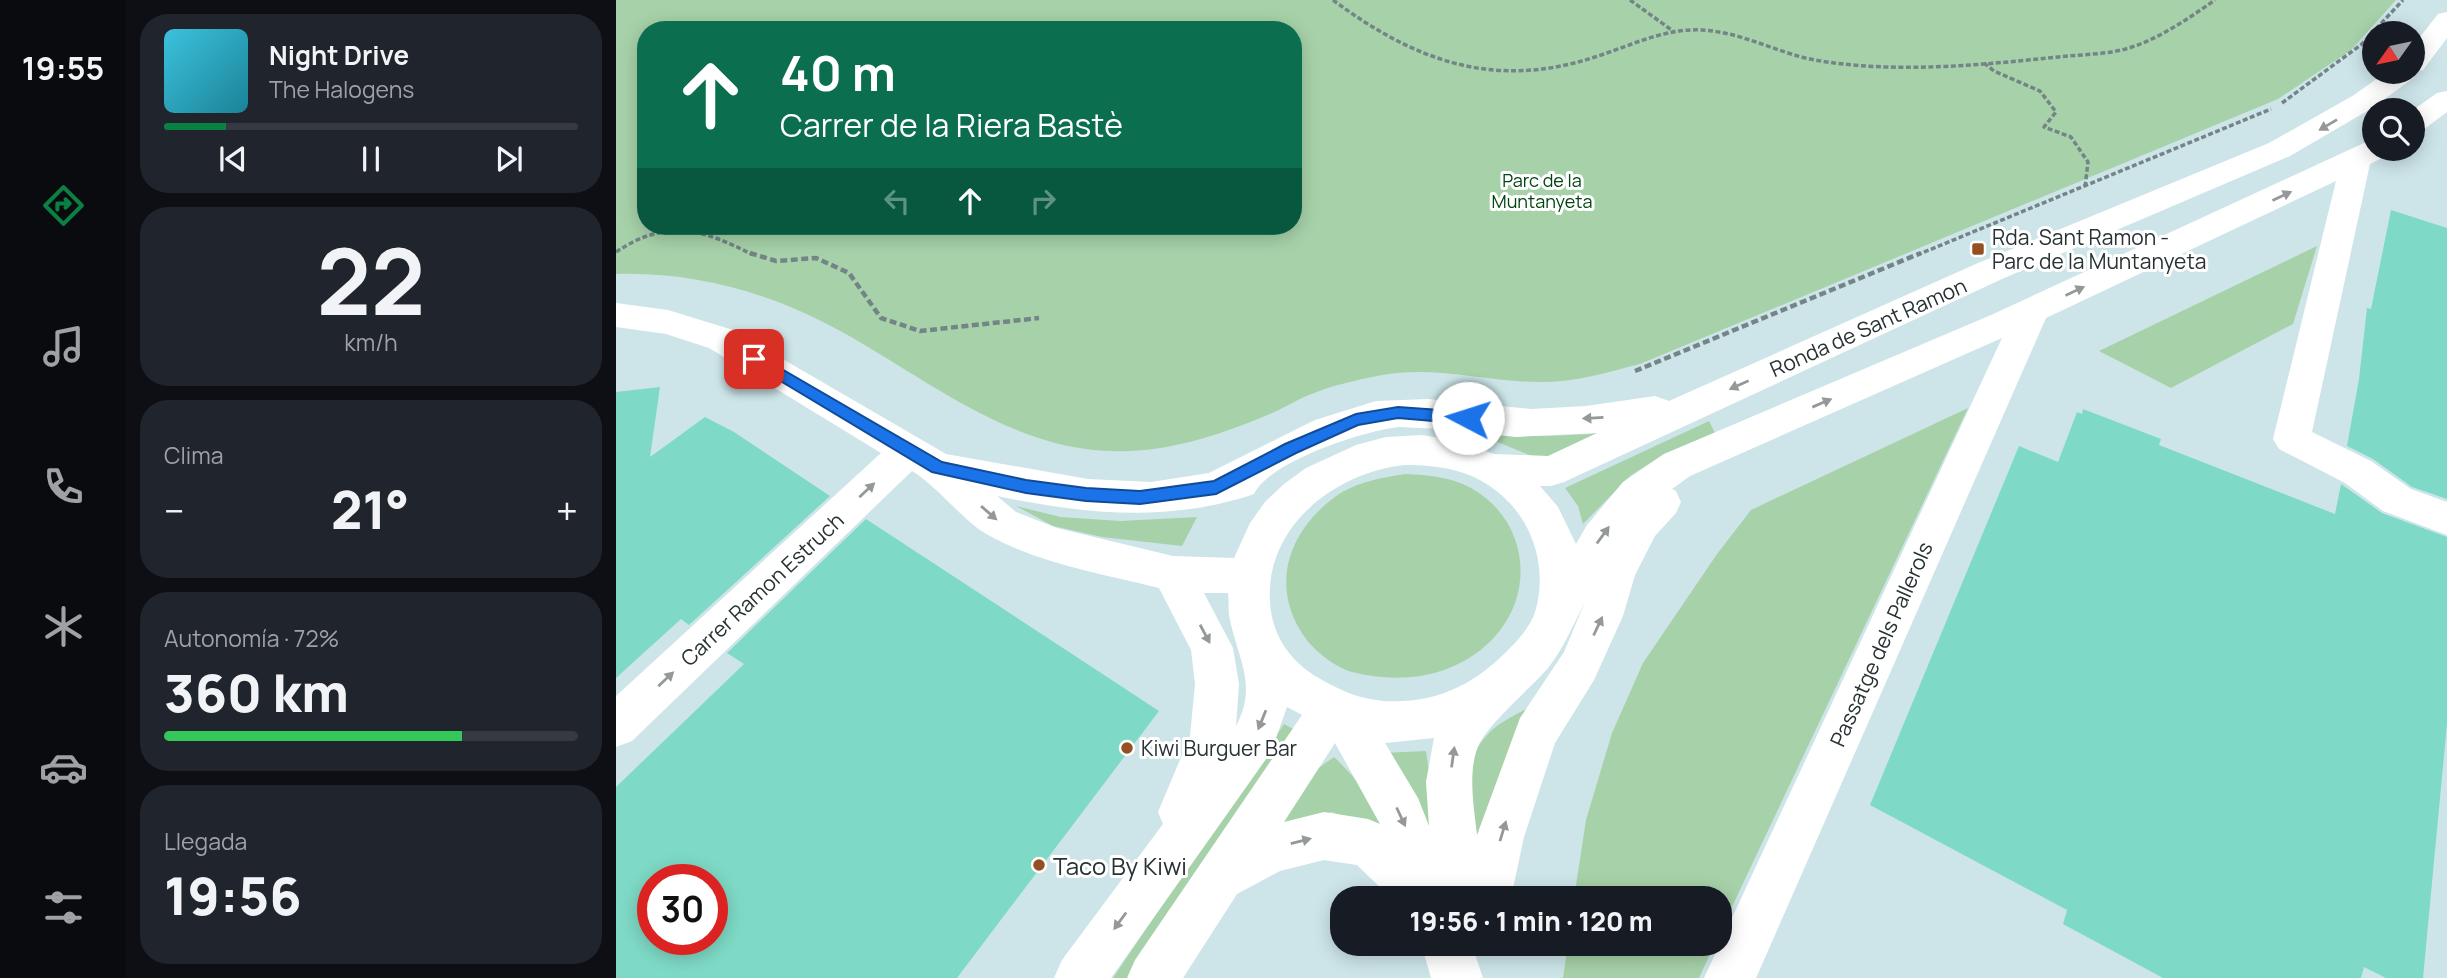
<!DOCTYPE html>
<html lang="es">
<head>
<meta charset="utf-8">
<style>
  :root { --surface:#171b24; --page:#20242c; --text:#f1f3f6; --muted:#9ea1a6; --line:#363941; --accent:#0b8043 }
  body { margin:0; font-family:Manrope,sans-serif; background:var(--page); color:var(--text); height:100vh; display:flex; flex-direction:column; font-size:26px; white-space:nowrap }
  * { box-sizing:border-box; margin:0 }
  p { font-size:23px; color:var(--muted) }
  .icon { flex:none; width:38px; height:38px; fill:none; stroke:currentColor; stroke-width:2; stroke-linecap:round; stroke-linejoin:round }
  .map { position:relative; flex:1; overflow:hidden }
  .panel { display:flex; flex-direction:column; gap:14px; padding:14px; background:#0d0f14; width:490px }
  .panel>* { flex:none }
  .hud { position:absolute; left:21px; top:21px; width:665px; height:214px; border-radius:28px; box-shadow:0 4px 18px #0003; background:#0b6e4f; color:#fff; overflow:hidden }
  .needle { width:46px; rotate:237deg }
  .controls { position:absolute; left:1746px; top:21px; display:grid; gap:14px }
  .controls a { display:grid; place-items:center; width:63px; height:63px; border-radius:50%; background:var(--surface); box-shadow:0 4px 18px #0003; font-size:35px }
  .speed { position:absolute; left:21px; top:864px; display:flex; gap:14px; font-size:35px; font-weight:700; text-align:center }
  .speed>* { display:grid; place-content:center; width:91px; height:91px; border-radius:50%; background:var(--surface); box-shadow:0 4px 18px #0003; line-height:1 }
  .speed .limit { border:10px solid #d22; background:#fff; color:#111 }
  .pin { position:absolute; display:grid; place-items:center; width:60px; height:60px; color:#fff; margin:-30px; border-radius:14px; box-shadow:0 4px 10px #0006 }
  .me { position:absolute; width:77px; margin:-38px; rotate:275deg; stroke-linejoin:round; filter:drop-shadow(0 0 5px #0008) }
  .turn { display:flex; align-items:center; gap:24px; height:147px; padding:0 28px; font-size:32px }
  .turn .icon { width:91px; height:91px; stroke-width:2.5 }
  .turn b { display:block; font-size:49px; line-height:60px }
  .lanes { display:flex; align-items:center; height:66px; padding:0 28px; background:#0003; justify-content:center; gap:35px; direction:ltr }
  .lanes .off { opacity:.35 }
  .big { font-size:52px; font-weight:800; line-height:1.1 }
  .panel .card { flex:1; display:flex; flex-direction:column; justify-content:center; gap:10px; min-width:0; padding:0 24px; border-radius:28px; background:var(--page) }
  .panel .dial { align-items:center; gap:0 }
  .dial b { font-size:91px; line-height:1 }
  .song { display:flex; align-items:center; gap:21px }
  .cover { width:84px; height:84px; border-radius:10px; background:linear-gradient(135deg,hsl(190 70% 55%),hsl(190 70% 35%)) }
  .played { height:7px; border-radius:4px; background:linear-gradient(90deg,var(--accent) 15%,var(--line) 15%) }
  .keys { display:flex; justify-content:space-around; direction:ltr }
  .heat { display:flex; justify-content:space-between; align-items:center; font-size:38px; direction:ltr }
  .charge { height:10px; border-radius:5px; background:linear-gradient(90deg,#34c759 72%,var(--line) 0) }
  .trip { position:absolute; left:714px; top:886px; width:402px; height:70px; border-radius:28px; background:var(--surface); box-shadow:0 4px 18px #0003; font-weight:800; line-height:70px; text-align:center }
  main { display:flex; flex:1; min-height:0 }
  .dock { display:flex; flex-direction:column; width:126px; justify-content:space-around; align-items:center; background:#090b0e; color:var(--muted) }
  .dock .icon { width:49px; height:49px }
  .dock .selected { color:var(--accent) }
  .dock b { font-size:32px; color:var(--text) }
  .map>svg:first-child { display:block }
  .green { fill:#a7d2a9; fill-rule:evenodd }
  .building { fill:#7edac6; fill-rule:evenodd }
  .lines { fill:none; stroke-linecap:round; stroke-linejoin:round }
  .path-far1 { stroke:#748587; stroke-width:3.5; stroke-dasharray:5 2.5; stroke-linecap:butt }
  .path { stroke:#748587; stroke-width:4.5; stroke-dasharray:7 3.5; stroke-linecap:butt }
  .minor { fill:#fff; fill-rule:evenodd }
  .oneway { fill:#949899 }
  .route { fill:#1a73e8; stroke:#114b97; stroke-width:2 }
  .poi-dot { fill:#945022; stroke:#fff; stroke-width:2.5 }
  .labels { text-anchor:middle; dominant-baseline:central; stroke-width:6; stroke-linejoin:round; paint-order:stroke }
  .far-park-label { font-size:18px; fill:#044413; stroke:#fff }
  .poi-label { font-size:21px; fill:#283233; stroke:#fff; text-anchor:start }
  .street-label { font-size:21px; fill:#283233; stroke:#fff }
  .near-poi-label { font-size:24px; fill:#283233; stroke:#fff; text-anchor:start }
</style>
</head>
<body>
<main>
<nav class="dock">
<b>19:55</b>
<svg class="icon selected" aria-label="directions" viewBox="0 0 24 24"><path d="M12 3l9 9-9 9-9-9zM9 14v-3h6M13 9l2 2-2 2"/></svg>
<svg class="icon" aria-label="music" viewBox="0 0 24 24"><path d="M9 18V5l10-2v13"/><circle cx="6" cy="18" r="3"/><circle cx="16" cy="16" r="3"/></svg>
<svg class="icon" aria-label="phone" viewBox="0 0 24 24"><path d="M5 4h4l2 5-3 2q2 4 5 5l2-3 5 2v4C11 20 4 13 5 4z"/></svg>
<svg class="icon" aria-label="climate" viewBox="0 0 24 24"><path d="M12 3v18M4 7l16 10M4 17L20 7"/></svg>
<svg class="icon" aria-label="car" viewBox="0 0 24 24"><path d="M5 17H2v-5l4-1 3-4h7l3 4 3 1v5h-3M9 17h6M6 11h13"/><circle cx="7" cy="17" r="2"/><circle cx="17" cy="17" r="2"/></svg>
<svg class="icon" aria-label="filters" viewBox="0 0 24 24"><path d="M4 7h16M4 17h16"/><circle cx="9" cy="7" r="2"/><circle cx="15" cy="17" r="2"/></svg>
</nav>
<section class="panel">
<div class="card">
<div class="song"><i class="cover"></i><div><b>Night Drive</b><p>The Halogens</p></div></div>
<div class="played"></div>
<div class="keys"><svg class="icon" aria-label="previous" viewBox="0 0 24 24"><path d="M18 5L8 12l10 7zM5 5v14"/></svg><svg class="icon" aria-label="pause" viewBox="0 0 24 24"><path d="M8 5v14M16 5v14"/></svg><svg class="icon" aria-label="next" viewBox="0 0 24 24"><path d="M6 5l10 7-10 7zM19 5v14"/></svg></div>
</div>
<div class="card dial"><b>22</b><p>km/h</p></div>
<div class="card"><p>Clima</p>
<div class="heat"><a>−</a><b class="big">21°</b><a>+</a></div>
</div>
<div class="card"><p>Autonomía · 72%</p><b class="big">360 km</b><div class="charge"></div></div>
<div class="card"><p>Llegada</p><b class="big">19:56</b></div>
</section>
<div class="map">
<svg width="1831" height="978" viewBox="0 0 1831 978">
  <rect width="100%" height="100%" fill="#cde5e9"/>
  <g class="green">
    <path d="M0 0H1780L1735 50 1662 99 1024 364C992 372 961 382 928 382 874 383 821 365 766 375 741 380 717 385 693 395 680 400 668 408 654 414 582 444 517 463 439 443 350 419 280 357 199 318 137 288 69 272 0 274ZM30 30H677V226H30Z"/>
    <polygon points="1701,246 1677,324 1555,388 1483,351"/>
    <polygon points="1352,408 1104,932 1104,898 958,898 970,820 996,733 1027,663 1101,554 1135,510"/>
    <polygon points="1029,421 946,458 918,457 855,431 931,436 975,434"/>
    <polygon points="1093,421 1099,433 1048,454 1014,476 967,524 962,506 949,488"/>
    <path d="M789 474C812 475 835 477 855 488 907 517 920 582 885 629 867 654 834 672 804 676 781 679 760 678 736 672 719 667 700 652 690 639 653 589 671 532 719 497 739 482 765 478 789 474Z"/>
    <polygon points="400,506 445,517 504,521 581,517 566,546 486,537 437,526"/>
    <path d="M924 701 864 851C855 809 839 768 873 733 885 720 908 711 924 701Z"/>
    <polygon points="668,724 683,732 520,978 497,978"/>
    <polygon points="810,751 825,851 765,753"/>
    <path d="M718 757C736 774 765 806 765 832L716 812 655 831 697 772Z"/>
    <polygon points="952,943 1099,943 1083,978 947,978"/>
  </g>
  <g class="building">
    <polygon points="1775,210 1831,228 1831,499 1796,487 1757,459 1731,446 1743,379 1751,308 1755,309"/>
    <polygon points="44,387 34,457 89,417 118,432 214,496 73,625 65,619 0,678 0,392"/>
    <polygon points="1467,409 1545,439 1543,445 1719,514 1725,484 1766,513 1831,537 1831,724 1807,978 1770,978 1748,967 1745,978 1547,978 1447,924 1451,910 1254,805 1403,446 1442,462 1461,412 1466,414"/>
    <path d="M250 519 543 711 341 978H0V787L128 664 111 653ZM37 880H96V940H37Z"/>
  </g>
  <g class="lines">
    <g class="path-far1">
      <path d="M717 0C799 61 878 90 979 57 1014 46 1048 28 1086 30 1126 32 1161 53 1199 60 1279 74 1363 65 1443 57 1467 54 1492 55 1516 47 1546 37 1573 18 1599 0"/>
      <polyline points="1014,0 1057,31"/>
      <polyline points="1368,63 1378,71 1424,91 1440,112 1428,127 1455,137 1472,162 1469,187"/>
      <polyline points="1666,103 1746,44 1787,0"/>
      <path d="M0 252C51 218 87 229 137 255"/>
      <polyline points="1301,255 1655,109"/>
    </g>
    <g class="path">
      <polyline points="134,253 160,261 200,258 233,273 265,318 304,331 423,318"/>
      <polyline points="1019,371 1305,253"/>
    </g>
    <g class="minor">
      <path d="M1831 12V38L1807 70 1800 71 1797 78 1758 107 1674 156 1386 279 948 482 935 486H924L942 507 960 544 971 525 1007 482 1048 454 1375 315 1750 142 1759 140V149H1775L1770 156 1754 164 1696 432 1755 461 1795 489 1831 502V535L1767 511 1729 483 1663 449 1657 439 1720 181 1430 318 1140 978H1088L1386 338 1074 476 1056 489 1060 491 1065 502 1060 513 1039 536 1019 575 1007 616 978 680 939 743 908 837 895 898H775L741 865 708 860 664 871 621 894 567 978H511L519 960 686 715 671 707 655 752 495 978H438L446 960 547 824 542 812 574 736 579 684 575 650 543 588C488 574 425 564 374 536 348 523 324 488 296 471L16 741 0 747V696L265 453 93 348 50 334 0 327V303L52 310 117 330 330 454 472 479 535 482 593 473 699 420 760 401 812 399 916 409 970 406 1039 396 1053 401 1362 263 1653 143 1738 95 1770 72H1797V46L1822 14ZM783 427 827 429 900 437 981 433 932 456 878 454 842 441 806 435 770 437 740 445 690 468 668 484 649 502 634 523 618 558 557 556 441 528 400 512 381 496C466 514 553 523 638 494 654 461 747 431 783 427ZM788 465C806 465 824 466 841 471 903 488 937 553 919 612 915 625 904 638 895 647 860 684 821 704 768 701 745 699 728 692 708 681 677 665 656 638 654 602 649 527 718 473 788 465ZM588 593H612C613 602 612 612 614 620 622 659 642 685 620 726L623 684 617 648ZM969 602 948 652 904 718 861 835C858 807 852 775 861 749 868 727 915 688 932 668 947 650 958 623 969 602ZM818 738 810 782 813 826 802 798 769 743ZM719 743 764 824 752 819 708 812 668 822Z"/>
      <polygon points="1831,91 1831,112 1807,130 1797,133 1797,110 1821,93"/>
      <polygon points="805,943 855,943 867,978 815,978"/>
    </g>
  </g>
  <defs><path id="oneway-solid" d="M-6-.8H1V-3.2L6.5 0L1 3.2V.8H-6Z" transform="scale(1.75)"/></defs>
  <g class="oneway">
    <use href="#oneway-solid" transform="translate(1712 125) rotate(149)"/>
    <use href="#oneway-solid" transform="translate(1666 196) rotate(-25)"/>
    <use href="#oneway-solid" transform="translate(1459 291) rotate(-25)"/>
    <use href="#oneway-solid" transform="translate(1123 385) rotate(156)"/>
    <use href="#oneway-solid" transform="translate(1206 403) rotate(-23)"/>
    <use href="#oneway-solid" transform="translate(977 418) rotate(177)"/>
    <use href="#oneway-solid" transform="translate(251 490) rotate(-43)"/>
    <use href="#oneway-solid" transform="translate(373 513) rotate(41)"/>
    <use href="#oneway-solid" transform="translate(987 535) rotate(-54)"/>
    <use href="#oneway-solid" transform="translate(982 626) rotate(-65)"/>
    <use href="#oneway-solid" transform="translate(589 634) rotate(62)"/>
    <use href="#oneway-solid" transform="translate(50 679) rotate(-43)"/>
    <use href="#oneway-solid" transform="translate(646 720) rotate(112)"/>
    <use href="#oneway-solid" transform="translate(837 757) rotate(-82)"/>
    <use href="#oneway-solid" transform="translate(785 817) rotate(65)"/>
    <use href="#oneway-solid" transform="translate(887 831) rotate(-73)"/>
    <use href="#oneway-solid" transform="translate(685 841) rotate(-14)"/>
    <use href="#oneway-solid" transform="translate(504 921) rotate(126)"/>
  </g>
  <polygon class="route" points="138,353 326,462 410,480 470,488 524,491 598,481 669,444 740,414 782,407 852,412 860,418 852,424 782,418 742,425 680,453 600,494 524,504 470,501 410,493 316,472 133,362 131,359"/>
  <g class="poi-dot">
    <rect x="1355" y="242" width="14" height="14" rx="3.5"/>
    <circle cx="511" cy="748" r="7"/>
    <circle cx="423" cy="865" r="7"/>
  </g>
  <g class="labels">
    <g class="far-park-label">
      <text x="926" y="180">Parc de la<tspan x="926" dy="21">Muntanyeta</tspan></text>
    </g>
    <g class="poi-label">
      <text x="1376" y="237">Rda. Sant Ramon -<tspan x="1376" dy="24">Parc de la Muntanyeta</tspan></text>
      <text x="525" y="748">Kiwi Burguer Bar</text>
    </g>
    <g class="street-label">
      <text transform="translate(1252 327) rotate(-24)">Ronda de Sant Ramon</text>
      <text transform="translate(146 589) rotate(-43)">Carrer Ramon Estruch</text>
      <text transform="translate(1265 644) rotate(-66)">Passatge dels Pallerols</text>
    </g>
    <g class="near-poi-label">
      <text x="437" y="865">Taco By Kiwi</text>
    </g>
  </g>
</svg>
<div class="controls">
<a><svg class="needle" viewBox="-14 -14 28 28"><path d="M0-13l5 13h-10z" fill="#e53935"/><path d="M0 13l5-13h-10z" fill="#9ea1a6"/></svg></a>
<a><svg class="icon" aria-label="search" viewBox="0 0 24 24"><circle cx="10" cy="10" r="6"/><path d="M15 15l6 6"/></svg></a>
</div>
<div class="speed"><div class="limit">30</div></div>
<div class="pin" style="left:138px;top:359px;background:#d93025"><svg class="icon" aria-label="arrive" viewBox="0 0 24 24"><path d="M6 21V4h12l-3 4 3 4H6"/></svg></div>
<svg class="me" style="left:852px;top:418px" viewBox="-20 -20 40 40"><circle r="19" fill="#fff"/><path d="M0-13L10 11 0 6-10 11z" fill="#1a73e8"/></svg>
<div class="trip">19:56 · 1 min · 120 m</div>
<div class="hud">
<div class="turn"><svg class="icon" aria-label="ahead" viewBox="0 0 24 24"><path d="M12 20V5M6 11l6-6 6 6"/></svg><div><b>40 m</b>Carrer de la Riera Bastè</div></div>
<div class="lanes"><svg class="icon off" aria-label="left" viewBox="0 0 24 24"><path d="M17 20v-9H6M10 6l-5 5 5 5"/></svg><svg class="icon" aria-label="ahead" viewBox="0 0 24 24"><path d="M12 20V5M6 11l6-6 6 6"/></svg><svg class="icon off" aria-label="right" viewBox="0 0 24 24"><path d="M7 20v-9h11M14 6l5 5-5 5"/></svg></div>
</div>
</div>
</main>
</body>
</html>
